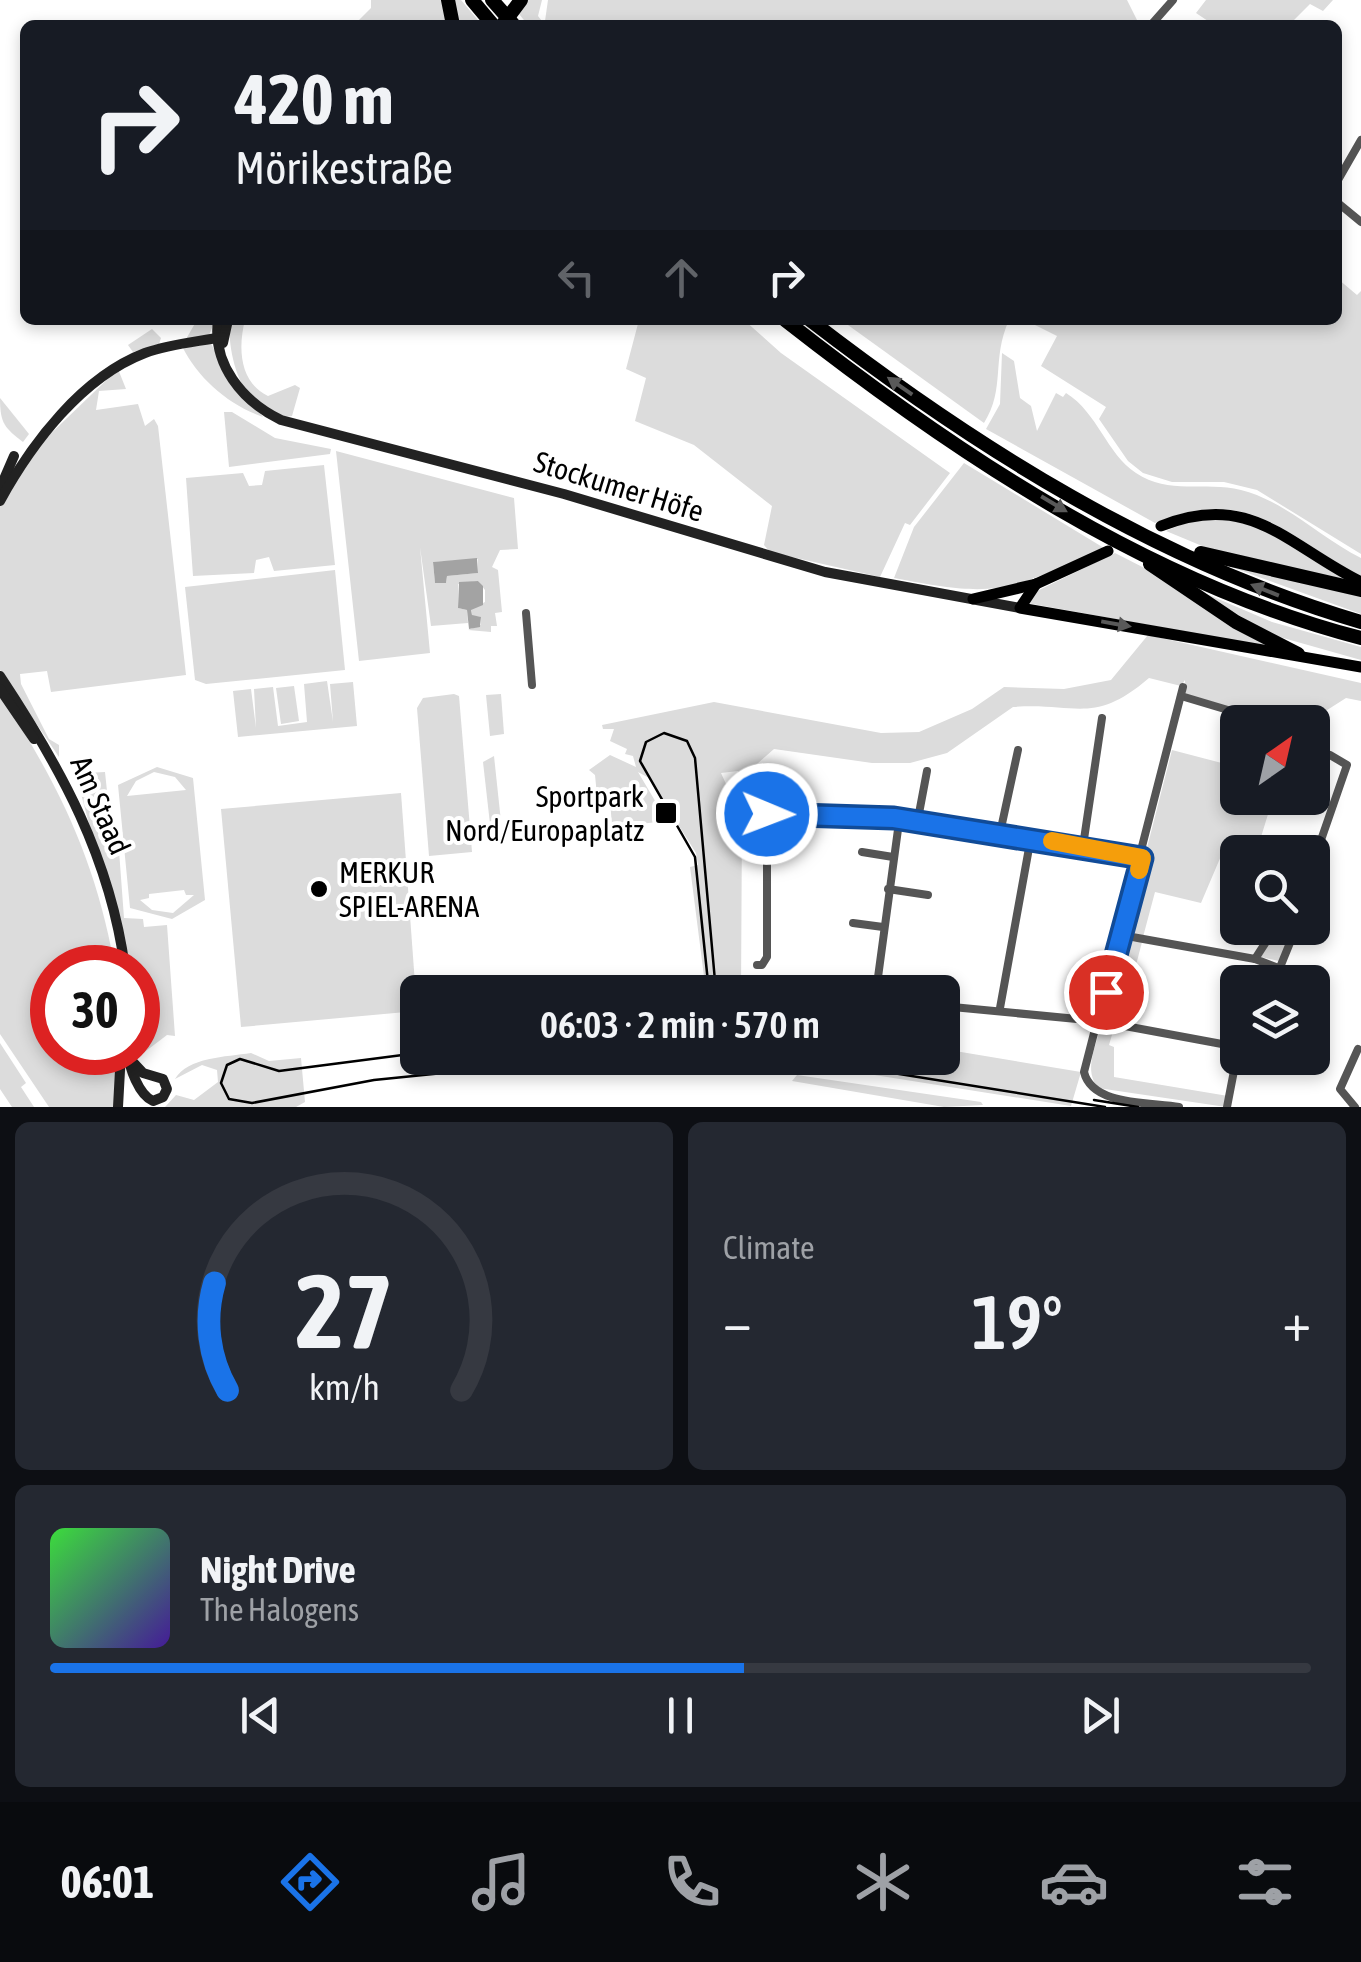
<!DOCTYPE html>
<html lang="en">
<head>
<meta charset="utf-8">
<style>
  :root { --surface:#171b24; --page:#242831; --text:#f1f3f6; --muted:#9ea1a6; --line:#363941; --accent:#1a73e8 }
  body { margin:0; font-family:"Asap Condensed",sans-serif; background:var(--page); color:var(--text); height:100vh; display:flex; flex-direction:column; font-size:38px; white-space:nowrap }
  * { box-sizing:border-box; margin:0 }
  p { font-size:32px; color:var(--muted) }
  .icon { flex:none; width:55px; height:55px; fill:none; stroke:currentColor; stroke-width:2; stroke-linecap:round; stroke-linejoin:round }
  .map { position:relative; height:1107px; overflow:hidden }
  .sheet { display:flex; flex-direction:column; gap:15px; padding:15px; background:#0d0f14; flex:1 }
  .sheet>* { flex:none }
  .hud { position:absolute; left:20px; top:20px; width:1322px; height:305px; border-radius:15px; box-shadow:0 5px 15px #0003; background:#171b24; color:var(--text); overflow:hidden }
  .needle { width:65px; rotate:34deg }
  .fabs { position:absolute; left:1220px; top:705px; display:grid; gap:20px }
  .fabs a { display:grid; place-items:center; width:110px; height:110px; border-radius:15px; background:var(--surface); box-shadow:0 5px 15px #0003; font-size:50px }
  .speed { position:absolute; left:30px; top:945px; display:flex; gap:20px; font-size:50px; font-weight:700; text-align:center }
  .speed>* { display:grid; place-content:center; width:130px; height:130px; border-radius:50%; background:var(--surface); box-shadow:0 5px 15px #0003; line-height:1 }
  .speed .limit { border:15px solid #d22; background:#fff; color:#111 }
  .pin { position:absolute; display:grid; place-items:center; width:85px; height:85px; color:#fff; margin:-42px; border:5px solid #fff; border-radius:50%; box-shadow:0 2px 10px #0007 }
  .me { position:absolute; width:110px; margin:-55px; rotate:91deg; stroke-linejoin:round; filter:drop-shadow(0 0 8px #0008) }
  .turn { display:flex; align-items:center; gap:35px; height:210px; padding:0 50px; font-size:45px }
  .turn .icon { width:130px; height:130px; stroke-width:2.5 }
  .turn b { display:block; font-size:70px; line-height:85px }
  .lanes { display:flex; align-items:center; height:95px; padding:0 50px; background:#0003; justify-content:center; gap:50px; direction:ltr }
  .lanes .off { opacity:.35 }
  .big { font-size:75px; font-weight:600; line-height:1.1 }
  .sheet .widget { flex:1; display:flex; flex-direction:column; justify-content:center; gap:15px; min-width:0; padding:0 35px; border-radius:15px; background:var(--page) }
  .sheet .dial { align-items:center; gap:0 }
  .dial svg { height:260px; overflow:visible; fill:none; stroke:var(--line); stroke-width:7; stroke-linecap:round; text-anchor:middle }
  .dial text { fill:var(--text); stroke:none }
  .song { display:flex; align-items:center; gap:30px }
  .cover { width:120px; height:120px; border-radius:15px; background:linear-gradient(135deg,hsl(120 70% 55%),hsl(260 70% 35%)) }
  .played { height:10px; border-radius:5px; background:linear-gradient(90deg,var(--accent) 55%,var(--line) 55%) }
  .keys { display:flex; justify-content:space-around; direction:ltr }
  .heat { display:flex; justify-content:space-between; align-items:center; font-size:55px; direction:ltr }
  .sheet .tiles { flex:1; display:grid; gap:15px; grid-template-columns:1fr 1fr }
  .widget:last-child { grid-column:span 2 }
  .trip { position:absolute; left:400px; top:975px; width:560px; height:100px; border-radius:15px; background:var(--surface); box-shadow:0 5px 15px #0003; font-weight:600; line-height:100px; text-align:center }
  .tabs { display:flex; height:160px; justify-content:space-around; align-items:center; background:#090b0e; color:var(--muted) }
  .tabs .icon { width:70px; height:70px }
  .tabs .on { color:var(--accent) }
  .tabs b { font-size:45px; color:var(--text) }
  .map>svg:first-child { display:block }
  .green { fill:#dcdcdc; fill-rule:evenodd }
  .water { fill:#a3a3a3 }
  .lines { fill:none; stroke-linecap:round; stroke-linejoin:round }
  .street { stroke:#555; stroke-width:8 }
  .secondary { stroke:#222; stroke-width:10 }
  .primary { stroke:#000; stroke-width:11 }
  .highway { stroke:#000; stroke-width:14 }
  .tram { stroke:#000; stroke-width:2.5 }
  .oneway { fill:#595959 }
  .route-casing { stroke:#114b97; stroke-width:25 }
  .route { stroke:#1a73e8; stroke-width:18 }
  .slow { stroke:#f59e0b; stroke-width:18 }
  .poi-dot { fill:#000; stroke:#fff; stroke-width:4 }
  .labels { text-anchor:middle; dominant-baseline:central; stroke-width:8; stroke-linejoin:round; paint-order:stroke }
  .street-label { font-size:30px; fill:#000; stroke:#fff }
  .poi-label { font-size:30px; fill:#000; stroke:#fff; text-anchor:end }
</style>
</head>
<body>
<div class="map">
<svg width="1361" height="1107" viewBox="0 0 1361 1107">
  <rect width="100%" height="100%" fill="#fff"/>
  <g class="green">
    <polygon points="371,0 461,0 482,25 354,25 371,8"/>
    <polygon points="526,0 542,0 538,16 545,25 528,25 519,14"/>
    <polygon points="548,0 1127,0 1139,24 556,25 545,21"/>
    <polygon points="1206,0 1333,0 1323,11 1310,4 1289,25 1214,25 1196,13"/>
    <polygon points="1338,279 1357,295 1361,291 1361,554 1257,490 1224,482 1172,482 1143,473 1128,461 1099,419 1106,407 1041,366 1057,336 1025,320 1338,320"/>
    <path d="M197 320H215L208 338 223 366 263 417C229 405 198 379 182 346Z"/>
    <path d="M230 320H245C238 347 239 382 268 396L295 385 300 388 292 416C245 424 226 355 230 320Z"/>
    <polygon points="639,320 744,320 781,353 950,473 910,525 905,523 880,577 770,552 764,545 772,506 694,445 635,421 646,378 626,369"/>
    <path d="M841 320H1009C991 360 1006 388 984 423Z"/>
    <polygon points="152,329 161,338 159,344 133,352 128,345"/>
    <path d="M1002 353 1014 361 1020 398 1031 406 1037 431 1056 393 1063 397 1066 393C1098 413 1106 453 1136 473 1169 495 1204 481 1241 490 1285 501 1321 538 1361 558V577C1284 534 1248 484 1155 523L986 429 1000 404Z"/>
    <polygon points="118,369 126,389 99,391 96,410 138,404 145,426 154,419 158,426 186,675 51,692 47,671 20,674 21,684 49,739 59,745 59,757 0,670 0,506 39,445"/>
    <path d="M0 398 29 434 23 442C5 428 0 424 0 398Z"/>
    <polygon points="224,412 232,412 275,438 331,449 330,454 229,467"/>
    <path d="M336 451 514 498 518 549 500 550 492 567 498 570 502 612 495 613 497 626H491V632L468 630 481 625V617L472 616 471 609 485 602V590L478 581 458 584V608L467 610 468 623 431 626 420 547 430 653 359 661ZM478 559V573L447 576 446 583H435L433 562Z"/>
    <path d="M964 463 1104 548C1008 591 1000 599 894 578L914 527Z"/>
    <polygon points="324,465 335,565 274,571 269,557 256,560 254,573 193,576 186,478 243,473 249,486 262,485 265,471"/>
    <polygon points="1220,517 1259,526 1354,584 1207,548 1166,531 1197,518"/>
    <polygon points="1115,553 1166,579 1270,647 1027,603 1035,592"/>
    <polygon points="1223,564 1361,596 1361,614"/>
    <polygon points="335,570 345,670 206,684 195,680 185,587"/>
    <polygon points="1202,592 1272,622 1361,647 1361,660 1269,634"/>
    <path d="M1148 635 1361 683V701L1346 698 1324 712 1313 727 1312 722H1265V718L1186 697 1185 680 1181 686 1149 678C1093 726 1076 702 1013 707L947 753 910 763H872L774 749 749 771 752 790 748 791 738 771 721 773 742 819 741 992H706L690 867 698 865 696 853 649 778 638 772 667 821 612 827 610 799 598 806 595 775 589 770 610 755 636 767 633 756 625 754 627 749 610 741 614 729H603L602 725 714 702 881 733 919 732 972 709 1004 687 1064 689 1111 680Z"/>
    <polygon points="327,681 333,722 330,684 353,682 357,726 238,737 233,691 251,689 256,728 254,689 273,687 278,726 307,722 304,684"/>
    <polygon points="294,686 299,721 281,724 276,688"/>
    <polygon points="454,694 459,696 472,852 429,856 417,708 423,698"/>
    <polygon points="501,694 504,734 490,736 486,695"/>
    <path d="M0 695C57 780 96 861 114 963V967L52 968V1052L118 1053 114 1107H49L0 1034Z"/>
    <polygon points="1172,750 1237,767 1238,798 1273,798 1257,850 1224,849 1201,903 1155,892 1143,937 1126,930"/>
    <polygon points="494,756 502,831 498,832 490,824 483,762"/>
    <path d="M157 767 193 778 205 900 172 919 130 908 118 785ZM154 772 175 777 186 790 127 796 136 781ZM184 890 186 895H194L173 913 152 910 140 900 149 898V894Z"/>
    <polygon points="105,772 111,829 118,837 124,918 143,919 144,927 167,925 175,1036 167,1035 138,1057 132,1053 138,1052 138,968 127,967 79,786 85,773"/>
    <polygon points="401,793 417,1011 241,1027 221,809"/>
    <polygon points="1278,928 1292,928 1279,961 1261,957"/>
    <polygon points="1123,941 1142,942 1121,1023 1103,1015"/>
    <path d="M1106 1026 1114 1028 1109 1045 1114 1047V1077L1228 1096 1226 1107 1098 1088C1084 1070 1095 1049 1100 1029Z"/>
    <polygon points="0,1043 26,1083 21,1087 34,1107 12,1107 0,1089"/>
    <polygon points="943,1049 1081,1072 1071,1106 767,1058 942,1058"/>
    <path d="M251 1053 269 1061 301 1058 305 1102 296 1107H165L176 1095 194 1100 218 1082 217 1070 202 1065 175 1079C188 1057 226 1057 251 1053Z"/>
    <polygon points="797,1075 981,1102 983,1105 944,1107 792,1081"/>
  </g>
  <g class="water">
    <polygon points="477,558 478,573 447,576 446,583 435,583 433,562"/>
    <polygon points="459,582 478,581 483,586 483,605 471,610 472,615 481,617 480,627 469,629 467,610 458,608"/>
  </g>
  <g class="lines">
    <g class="street">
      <polyline points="1151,25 1173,0"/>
      <polyline points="1338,180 1361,140"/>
      <polyline points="1338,203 1361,222"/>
      <polyline points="526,613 532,685"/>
      <polyline points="1181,696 1258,719"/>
      <polyline points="755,787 767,814 767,957 762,965 757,965"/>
      <polyline points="767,814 894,818 1142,858"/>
      <polyline points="917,824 927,771"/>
      <polyline points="1000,833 1018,750"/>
      <polyline points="1083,846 1102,718"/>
      <polyline points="862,852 893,857"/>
      <polyline points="1312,866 1347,765 1330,755"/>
      <polyline points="888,889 928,895"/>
      <polyline points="853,923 883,927"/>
      <polyline points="1275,928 1255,959 1281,969"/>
      <polyline points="1121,935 1255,959"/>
      <polyline points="1274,982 1296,928"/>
      <polyline points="841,992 845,992"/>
      <polyline points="876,992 899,822"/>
      <polyline points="942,1006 1098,1021 1238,1047"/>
      <polyline points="1000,1008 1031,837"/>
      <path d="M1179 1107C1150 1102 1092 1106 1084 1072L1183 687"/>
      <polyline points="1227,1107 1238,1050"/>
      <polyline points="1355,1107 1340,1089 1358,1049"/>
    </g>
    <g class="secondary">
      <path d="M218 320C212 364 242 401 281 420L564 494 825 572 1020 608"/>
      <polyline points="223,343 228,320"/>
      <polyline points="1,486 14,456"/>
      <path d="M0 501C32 443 82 377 145 353 170 344 196 342 222 337"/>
      <path d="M0 676C61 768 110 857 125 968"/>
      <polyline points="0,689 34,739"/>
      <path d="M128 1052C129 1068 139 1095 153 1101L163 1097 167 1089 163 1079 143 1073 129 1058"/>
      <polyline points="118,1107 121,1052"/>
    </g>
    <g class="primary">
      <path d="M1161 526C1250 490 1287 545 1361 582"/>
      <polyline points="1036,584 1020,608 1361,667"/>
      <polyline points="973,599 1036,584 1108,551"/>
    </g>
    <g class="highway">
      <polyline points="448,0 453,25"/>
      <polyline points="472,0 493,25"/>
      <polyline points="492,0 514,25"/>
      <polyline points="503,24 521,0"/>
      <path d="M785 320C956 454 1149 583 1361 638"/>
      <path d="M810 320C976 448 1159 563 1361 622"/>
      <polyline points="1201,553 1361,590"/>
      <polyline points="1150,564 1236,622 1298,654"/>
    </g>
    <g class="tram">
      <polyline points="709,992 695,857 640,761 646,742 664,733 687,741 695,758 716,992"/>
      <polyline points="418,1053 279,1071 240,1059 227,1065 221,1083 229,1099 252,1103 374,1080 532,1064"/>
      <polyline points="602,1058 603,1058"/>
      <polyline points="799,1058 1105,1107"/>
      <polyline points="1094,1100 1138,1107"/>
    </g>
  </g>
  <defs><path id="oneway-solid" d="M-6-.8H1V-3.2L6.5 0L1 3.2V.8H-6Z" transform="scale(2.5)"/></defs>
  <g class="oneway">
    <use href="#oneway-solid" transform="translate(900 386) rotate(-145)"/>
    <use href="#oneway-solid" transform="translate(1054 504) rotate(31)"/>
    <use href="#oneway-solid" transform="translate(1265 590) rotate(-158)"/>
    <use href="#oneway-solid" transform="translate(1116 624) rotate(10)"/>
  </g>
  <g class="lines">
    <g class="route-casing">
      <polyline id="route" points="767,814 894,818 1142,858 1106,992"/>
    </g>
    <use href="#route" class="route"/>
    <polyline class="slow" points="1052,841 1142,858 1139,870"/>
  </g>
  <g class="poi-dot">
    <rect x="654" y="801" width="24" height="24" rx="5"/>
    <circle cx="319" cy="889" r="10"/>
  </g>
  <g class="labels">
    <g class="street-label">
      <text transform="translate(619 486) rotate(17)">Stockumer Höfe</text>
      <text transform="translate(101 805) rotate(66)">Am Staad</text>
    </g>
    <g class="poi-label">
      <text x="644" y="796">Sportpark<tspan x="644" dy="34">Nord/Europaplatz</tspan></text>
      <text x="339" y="872" text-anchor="start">MERKUR<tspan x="339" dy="34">SPIEL-ARENA</tspan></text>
    </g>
  </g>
</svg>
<div class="fabs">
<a><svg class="needle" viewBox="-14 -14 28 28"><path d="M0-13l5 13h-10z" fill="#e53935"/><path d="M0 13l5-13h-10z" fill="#9ea1a6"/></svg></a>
<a><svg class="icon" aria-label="search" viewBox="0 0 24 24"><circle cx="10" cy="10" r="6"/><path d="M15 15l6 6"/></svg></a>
<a><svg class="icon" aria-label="layers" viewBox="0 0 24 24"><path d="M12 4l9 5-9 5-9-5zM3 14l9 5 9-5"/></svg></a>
</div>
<div class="speed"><div class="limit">30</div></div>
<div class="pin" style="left:1106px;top:992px;background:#d93025"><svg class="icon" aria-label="arrive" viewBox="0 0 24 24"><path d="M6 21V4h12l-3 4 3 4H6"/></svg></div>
<svg class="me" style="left:767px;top:814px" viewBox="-20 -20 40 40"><circle r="17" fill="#1a73e8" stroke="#fff" stroke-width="3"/><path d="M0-11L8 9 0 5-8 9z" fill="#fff"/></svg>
<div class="trip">06:03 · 2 min · 570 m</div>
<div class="hud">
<div class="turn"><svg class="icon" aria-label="right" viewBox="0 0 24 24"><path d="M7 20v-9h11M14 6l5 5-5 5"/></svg><div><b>420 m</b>Mörikestraße</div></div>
<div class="lanes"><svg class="icon off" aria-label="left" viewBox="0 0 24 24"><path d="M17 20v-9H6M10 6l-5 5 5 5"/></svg><svg class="icon off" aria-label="ahead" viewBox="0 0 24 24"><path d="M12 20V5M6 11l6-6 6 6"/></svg><svg class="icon" aria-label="right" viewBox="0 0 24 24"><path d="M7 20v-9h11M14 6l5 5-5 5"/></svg></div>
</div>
</div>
<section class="sheet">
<div class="tiles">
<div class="widget dial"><svg viewBox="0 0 100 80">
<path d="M14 69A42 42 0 1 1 86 69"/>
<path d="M14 69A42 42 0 0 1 10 36" stroke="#1a73e8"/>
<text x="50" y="56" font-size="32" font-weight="700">27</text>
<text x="50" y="72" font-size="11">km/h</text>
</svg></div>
<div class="widget"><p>Climate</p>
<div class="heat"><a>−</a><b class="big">19°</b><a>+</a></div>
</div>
<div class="widget">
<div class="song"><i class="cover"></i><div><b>Night Drive</b><p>The Halogens</p></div></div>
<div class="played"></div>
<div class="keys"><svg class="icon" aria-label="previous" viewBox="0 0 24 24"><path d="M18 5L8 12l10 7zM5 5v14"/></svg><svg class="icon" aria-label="pause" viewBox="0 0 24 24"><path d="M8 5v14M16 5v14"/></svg><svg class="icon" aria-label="next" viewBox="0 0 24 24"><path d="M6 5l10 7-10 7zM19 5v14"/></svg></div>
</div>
</div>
</section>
<nav class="tabs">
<b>06:01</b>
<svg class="icon on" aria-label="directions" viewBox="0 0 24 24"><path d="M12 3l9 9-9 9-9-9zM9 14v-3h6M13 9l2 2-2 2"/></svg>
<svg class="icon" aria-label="music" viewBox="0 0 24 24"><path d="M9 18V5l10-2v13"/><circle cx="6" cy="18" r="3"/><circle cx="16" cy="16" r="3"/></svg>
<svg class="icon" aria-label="phone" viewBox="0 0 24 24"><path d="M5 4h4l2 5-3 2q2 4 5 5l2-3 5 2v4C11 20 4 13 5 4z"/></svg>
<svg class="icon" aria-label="climate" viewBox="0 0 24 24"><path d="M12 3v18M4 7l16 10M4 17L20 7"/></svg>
<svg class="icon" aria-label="car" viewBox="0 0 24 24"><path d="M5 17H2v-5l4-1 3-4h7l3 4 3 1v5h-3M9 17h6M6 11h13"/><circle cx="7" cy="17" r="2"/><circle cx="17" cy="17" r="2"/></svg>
<svg class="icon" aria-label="filters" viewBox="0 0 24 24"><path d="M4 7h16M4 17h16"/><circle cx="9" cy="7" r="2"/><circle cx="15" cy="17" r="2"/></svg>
</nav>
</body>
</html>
